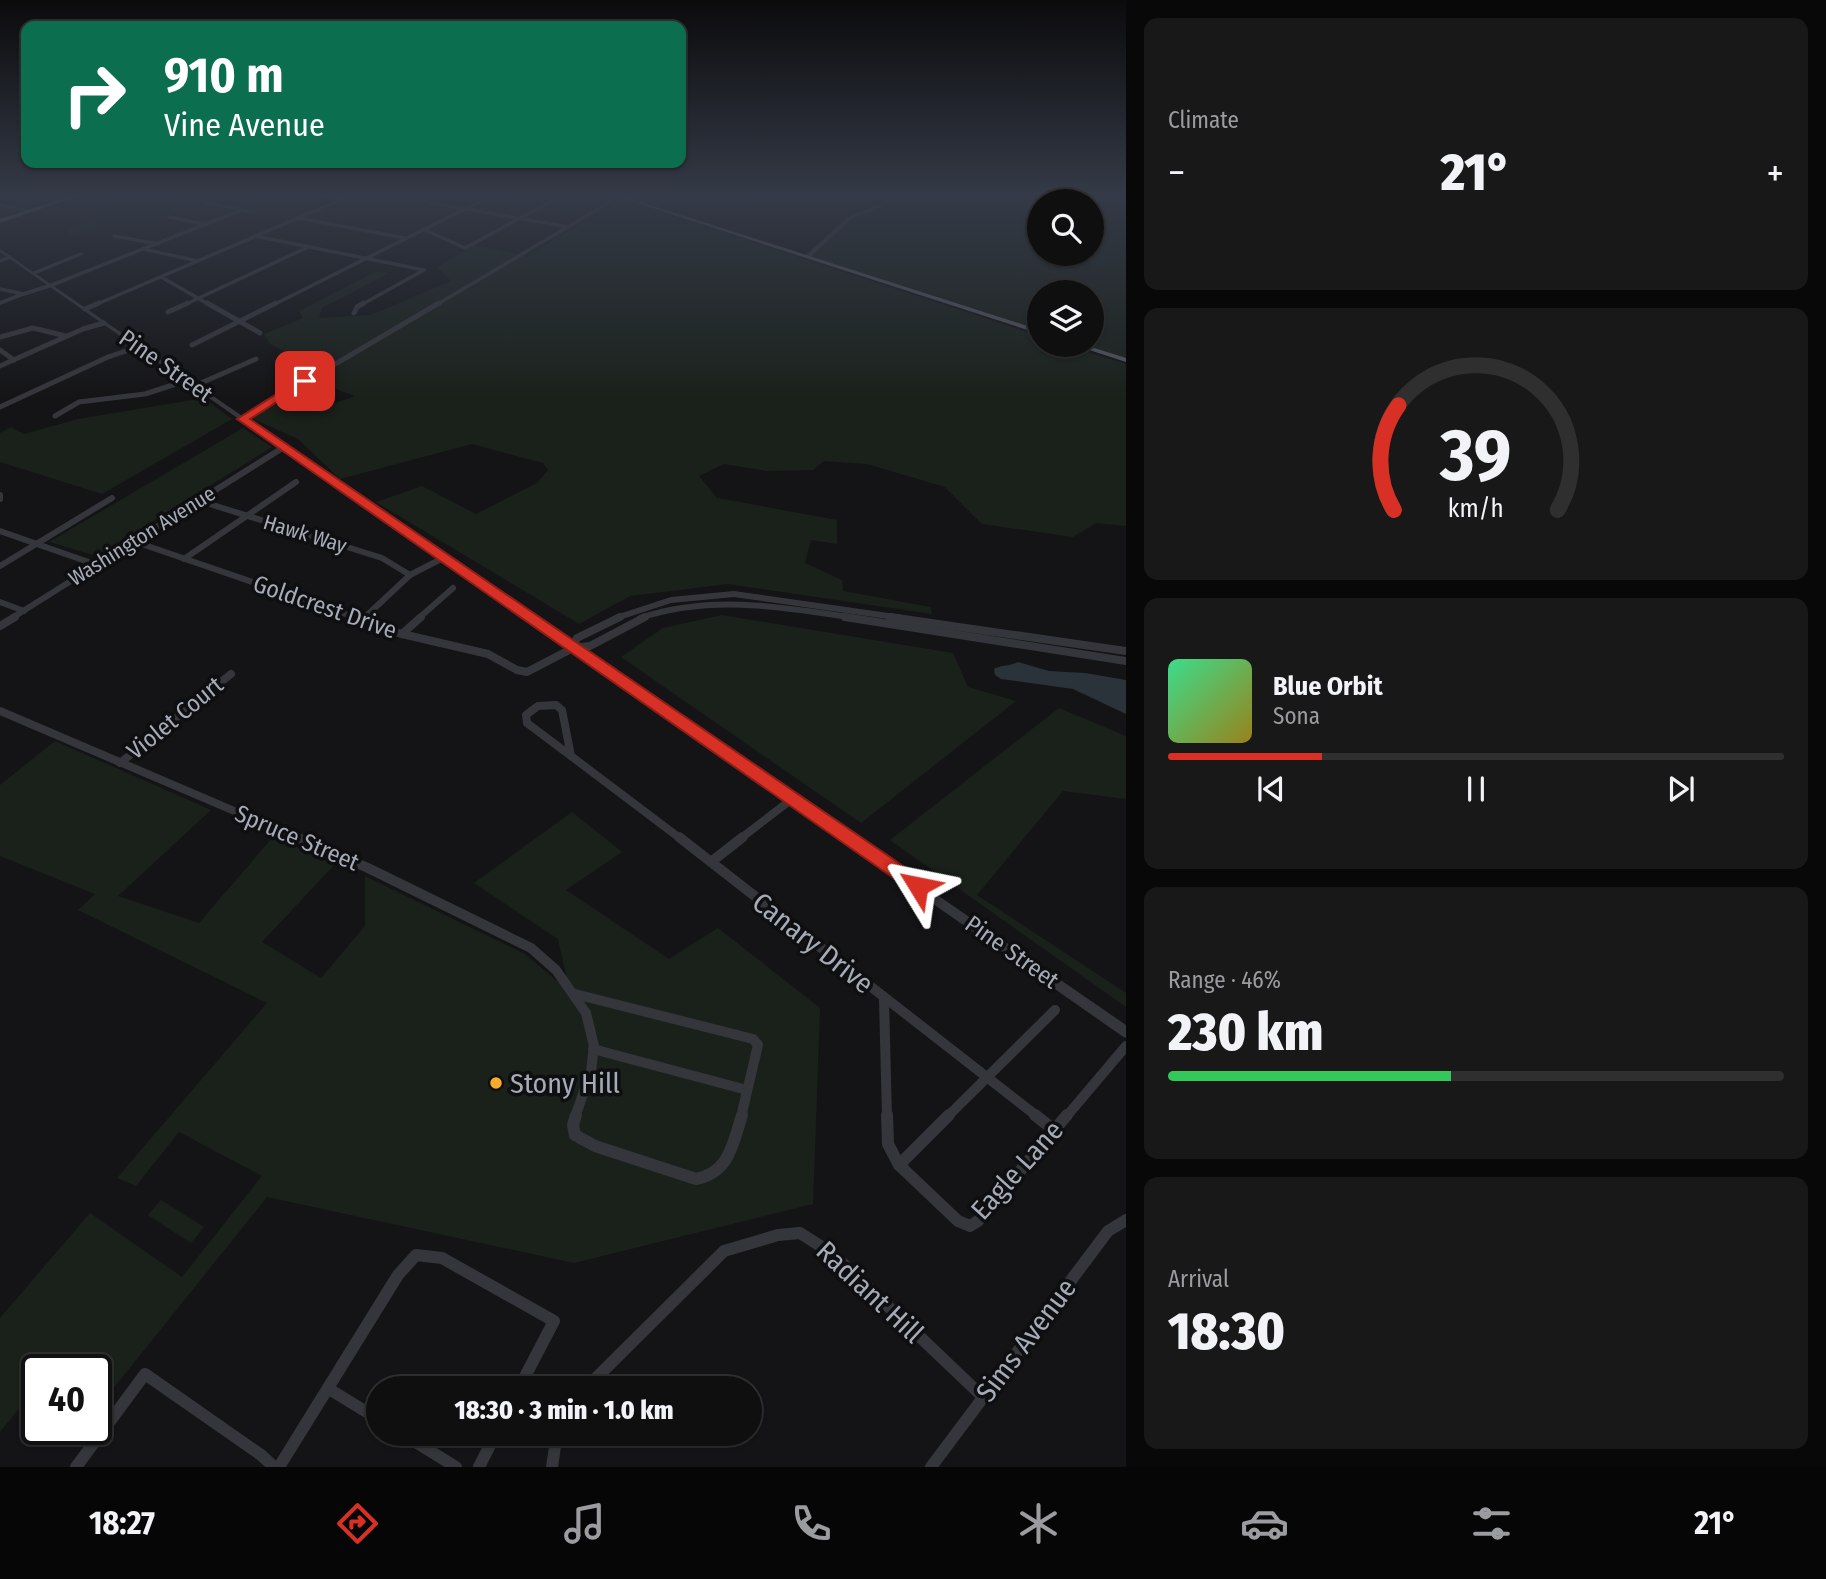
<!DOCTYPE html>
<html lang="en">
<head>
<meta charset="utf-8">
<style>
  :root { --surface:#0f0f10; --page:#181819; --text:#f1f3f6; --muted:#9b9c9f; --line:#2f2f30; --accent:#d93025 }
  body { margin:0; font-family:"Fira Sans Condensed",sans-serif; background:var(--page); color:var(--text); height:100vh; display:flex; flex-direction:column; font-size:26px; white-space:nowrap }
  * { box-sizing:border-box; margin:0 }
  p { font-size:23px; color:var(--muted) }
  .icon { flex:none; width:38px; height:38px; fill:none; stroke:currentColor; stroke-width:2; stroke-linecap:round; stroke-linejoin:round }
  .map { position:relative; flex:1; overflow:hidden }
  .sheet { display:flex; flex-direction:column; gap:18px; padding:18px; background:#080809; width:700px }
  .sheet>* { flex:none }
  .hud { position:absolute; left:21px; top:21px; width:665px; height:147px; border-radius:14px; box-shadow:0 2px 5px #0004,0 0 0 2px var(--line); background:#0b6e4f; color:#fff; overflow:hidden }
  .tools { position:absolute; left:1027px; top:189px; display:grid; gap:14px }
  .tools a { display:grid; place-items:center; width:77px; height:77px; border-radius:50%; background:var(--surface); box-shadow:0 2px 5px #0004,0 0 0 2px var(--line); font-size:35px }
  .speed { position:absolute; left:21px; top:1354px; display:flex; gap:14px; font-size:35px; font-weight:700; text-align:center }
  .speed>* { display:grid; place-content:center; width:91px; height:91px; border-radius:50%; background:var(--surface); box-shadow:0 2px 5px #0004,0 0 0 2px var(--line); line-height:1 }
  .speed .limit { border:4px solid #111; border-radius:10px; background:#fff; color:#111 }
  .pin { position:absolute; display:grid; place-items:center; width:60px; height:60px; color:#fff; margin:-30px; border-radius:14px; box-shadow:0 4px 10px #0006 }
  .me { position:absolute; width:77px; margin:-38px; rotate:305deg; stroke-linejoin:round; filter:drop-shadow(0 0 5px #0008) }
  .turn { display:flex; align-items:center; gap:24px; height:147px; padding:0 28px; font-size:32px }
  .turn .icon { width:91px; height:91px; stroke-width:2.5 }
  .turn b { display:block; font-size:49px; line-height:60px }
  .big { font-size:52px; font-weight:800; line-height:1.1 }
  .sheet .tile { flex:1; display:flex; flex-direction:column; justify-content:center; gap:10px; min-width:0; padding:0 24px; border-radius:14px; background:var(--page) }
  .sheet .dial { align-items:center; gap:0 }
  .dial svg { height:182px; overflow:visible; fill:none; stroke:var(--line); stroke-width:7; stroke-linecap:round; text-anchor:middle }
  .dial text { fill:var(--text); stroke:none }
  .song { display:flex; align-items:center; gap:21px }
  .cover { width:84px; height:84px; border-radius:10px; background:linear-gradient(135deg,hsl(150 70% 55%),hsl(50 70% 35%)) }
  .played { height:7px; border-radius:4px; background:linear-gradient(90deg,var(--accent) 25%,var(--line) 25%) }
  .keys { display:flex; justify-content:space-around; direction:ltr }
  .heat { display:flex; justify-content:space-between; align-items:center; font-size:38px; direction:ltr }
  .charge { height:10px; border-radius:5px; background:linear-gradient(90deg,#34c759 46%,var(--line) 0) }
  .trip { position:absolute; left:366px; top:1376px; width:396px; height:70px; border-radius:35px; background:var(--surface); box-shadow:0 2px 5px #0004,0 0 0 2px var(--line); font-weight:800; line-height:70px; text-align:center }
  .tabs { display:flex; height:112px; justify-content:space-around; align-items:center; background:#060606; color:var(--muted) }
  .tabs .icon { width:49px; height:49px }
  .tabs .active { color:var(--accent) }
  .tabs b { font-size:32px; color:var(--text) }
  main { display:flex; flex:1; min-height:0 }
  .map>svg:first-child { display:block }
  .green { fill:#1a211b; fill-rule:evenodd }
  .water { fill:#2a333a }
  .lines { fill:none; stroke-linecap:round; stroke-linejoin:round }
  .minor-far5 { stroke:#35363b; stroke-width:3.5 }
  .minor-far4 { stroke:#35363b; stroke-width:5 }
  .minor-far3 { stroke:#35363b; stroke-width:6 }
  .minor-far2 { stroke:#35363b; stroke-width:8 }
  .minor-far1 { stroke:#35363b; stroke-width:10 }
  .minor { stroke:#35363b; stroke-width:12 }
  .tertiary { fill:#35363b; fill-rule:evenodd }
  .primary { fill:#51535a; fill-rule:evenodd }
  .trunk { fill:#595c63; fill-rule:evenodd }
  .route { fill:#d93025; stroke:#8d1f18; stroke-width:2 }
  .poi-dot { fill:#faab28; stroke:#0f0f11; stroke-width:2.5 }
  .labels { text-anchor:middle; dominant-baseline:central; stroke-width:7; stroke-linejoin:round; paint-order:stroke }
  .far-street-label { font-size:21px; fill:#a5abb7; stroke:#0f0f11 }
  .street-label { font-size:24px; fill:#a5abb7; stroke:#0f0f11 }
  .near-street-label { font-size:28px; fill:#a5abb7; stroke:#0f0f11 }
  .near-poi-label { font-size:28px; fill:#a5abb7; stroke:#0f0f11; text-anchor:start }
</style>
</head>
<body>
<main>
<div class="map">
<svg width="1126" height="1467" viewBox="0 0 1126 1467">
  <rect width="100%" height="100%" fill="#141416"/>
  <g class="green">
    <polygon points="135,194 211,194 175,208 179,210 139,226 122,223 72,236 66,231 118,208 110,205 100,207"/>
    <path d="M896 194H1116L1126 196V360L1078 345H1092V292H1040L1039 332 807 257 847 220 889 204ZM1040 201H1092V254H1040Z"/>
    <polygon points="622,199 1039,336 1040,345 1066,345 1126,364 1126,526 1096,523 1073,537 982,524 945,487 867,464 824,461 813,470 767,471 724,464 699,476 717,498 837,520 837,544 811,540 805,563 842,580 843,591 931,607 932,614 728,584 630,596 579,624 376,502 422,486 476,514 537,483 548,470 543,463 472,444 340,479 298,439 251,418 282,401 335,403 355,396 333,388 329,380 295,371 291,366 300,360 270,344 264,334 303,318 299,311 377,271 389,273 322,308 319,318 371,315 451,281 437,267 474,245 527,256"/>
    <polygon points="204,398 232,419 102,494 0,462 0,433 11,427 24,434 78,419"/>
    <polygon points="243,428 272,447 97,556 49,542"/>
    <polygon points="722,615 953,653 968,687 1016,701 861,823 621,657 663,628"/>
    <polygon points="1059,708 1126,736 1126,799 1063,791 977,895 1126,993 1126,1007 890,840"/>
    <polygon points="55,741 211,810 118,896 199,923 273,837 336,863 262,942 321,978 365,926 365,876 525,954 570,992 558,939 474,883 572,812 622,852 566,890 669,959 718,928 820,1008 813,1204 574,1263 267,1197 96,1410 96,1370 37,1370 37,1406 26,1400 0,1432 0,1318 90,1213 182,1277 262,1176 179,1132 136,1186 117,1178 267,1003 78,910 95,894 0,856 0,785"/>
    <polygon points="161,1200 204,1227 191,1243 148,1215"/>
  </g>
  <path class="water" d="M1018 662 1049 671 1085 673 1126 680V714L1073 689 1001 679 995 675 994 669C1000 665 1011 666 1018 662Z"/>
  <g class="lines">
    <g class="minor-far5">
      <polyline points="44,194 68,198"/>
      <polyline points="315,194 343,199"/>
      <polyline points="425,194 414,200 568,227"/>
      <polyline points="206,203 254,212"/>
      <polyline points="0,205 28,211"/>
      <polyline points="169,217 205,224"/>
      <polyline points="298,218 405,238"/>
      <polyline points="423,229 465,248 565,194"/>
      <polyline points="114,236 158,244"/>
      <polyline points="255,236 424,270"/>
      <polyline points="143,249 198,261"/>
      <polyline points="0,261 10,257"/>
      <polyline points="34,273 81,254"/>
      <polyline points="161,277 210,305"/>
      <polyline points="52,285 244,209"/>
      <polygon points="52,285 24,294 23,294"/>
      <polyline points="0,289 23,294"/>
      <polyline points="0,303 23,294"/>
      <polyline points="95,305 354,194"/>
      <polyline points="184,305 308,247"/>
      <polyline points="273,305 495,194"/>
      <polyline points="361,305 424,270"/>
      <polyline points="436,305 620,196"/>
    </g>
    <g class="minor-far4">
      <polyline points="207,303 260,333"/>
      <polyline points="85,309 99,303"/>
      <polyline points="168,312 188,303"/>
      <polyline points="354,313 357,307 364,303"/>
      <polyline points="0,337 33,328 66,336"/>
      <polyline points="192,345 276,303"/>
      <polyline points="0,350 14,360"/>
      <polyline points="0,366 83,329 104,323"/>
      <polyline points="194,386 256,359"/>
      <polyline points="0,407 108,357 141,346"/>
      <polyline points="55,416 79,402 145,394 188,380"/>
      <polyline points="242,419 439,303"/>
    </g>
    <g class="minor-far3">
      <polyline points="0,495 0,499"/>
      <polyline points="197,500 382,558 410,575"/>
      <polyline points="0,531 97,565"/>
      <polyline points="133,541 357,618"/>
      <polyline points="184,559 296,482"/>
      <polyline points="0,566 112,498"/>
      <polyline points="0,602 24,611"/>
      <polyline points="12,618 284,447"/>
      <polyline points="364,618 410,575 443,558"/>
      <polyline points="419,618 453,588"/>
      <polyline points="616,618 671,600 734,594 902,618"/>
      <path d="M640 618C711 594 783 607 856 618"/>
    </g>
    <g class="minor-far2">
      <polyline points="352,617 402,634 488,654 517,670 527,672 573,648 590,646 645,617"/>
      <polyline points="845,617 1126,661"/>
      <polyline points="890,617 1126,651"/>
      <polyline points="362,620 365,617"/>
      <polyline points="0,626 15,617"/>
      <polyline points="402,634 421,617"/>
      <polyline points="573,648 577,638 620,617"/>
      <polygon points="556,705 562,710 571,756 527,723 526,715 538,706"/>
      <polyline points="0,711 300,839"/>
      <polyline points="571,756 681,839"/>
      <polyline points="120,763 231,674"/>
      <polyline points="740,839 792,799"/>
    </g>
    <g class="minor-far1">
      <polyline points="296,837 368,868 531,948 556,970 586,1013 594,1046 591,1071 575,1117"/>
      <polyline points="679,837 1038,1117"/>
      <polyline points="711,862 743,837"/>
      <polyline points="575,994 753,1039 758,1045 741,1117"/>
      <polyline points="884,1000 887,1117"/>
      <polyline points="593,1049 747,1090"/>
      <polyline points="947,1117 1055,1010"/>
      <polyline points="1066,1117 1126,1046"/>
    </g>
    <g class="minor">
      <path d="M576 1115 573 1125 575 1135 595 1146 696 1179C729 1173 733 1144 742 1115"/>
      <polyline points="887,1115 888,1144 899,1165 958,1221 970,1226 978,1221 1067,1115"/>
      <polyline points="1035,1115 1054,1130"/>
      <polyline points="899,1165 949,1115"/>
      <polyline points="586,1388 724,1251 778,1235 800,1233 833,1254 983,1397"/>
      <polyline points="329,1389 378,1419"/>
      <polyline points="401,1433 456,1467"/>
      <polyline points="76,1467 145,1374 261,1455 274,1467"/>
      <polyline points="279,1467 398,1275 416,1255 442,1258 554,1321 519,1388"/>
      <polyline points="479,1467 496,1433"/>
      <polyline points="552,1467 557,1433"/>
      <polyline points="931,1467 1108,1231 1126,1220"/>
    </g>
    <g class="tertiary">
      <polygon points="891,194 895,194 884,206 852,219 809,258 805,258 805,256 848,217 880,204"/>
      <polygon points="0,249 1126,1025 1126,1038 1122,1036 0,252"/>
    </g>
    <g class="primary">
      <polygon points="609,194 616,194 1040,330 1040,334"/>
      <polygon points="1074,345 1085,345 1126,358 1126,362"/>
    </g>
    <polygon class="trunk" points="77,194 84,194 0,223 0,219"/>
  </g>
  <linearGradient id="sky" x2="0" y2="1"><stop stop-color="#0b0b0c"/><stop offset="0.49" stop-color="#343a47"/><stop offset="1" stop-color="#343a47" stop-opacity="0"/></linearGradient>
  <rect width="1126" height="399" fill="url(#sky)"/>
  <polygon class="route" points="302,378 310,381 250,419 925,881 928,886 925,891 912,891 237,419"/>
  <circle class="poi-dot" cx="496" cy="1083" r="7"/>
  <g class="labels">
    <g class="far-street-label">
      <text transform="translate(305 534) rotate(17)">Hawk Way</text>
      <text transform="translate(142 536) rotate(-32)">Washington Avenue</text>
    </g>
    <g class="street-label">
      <text transform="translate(166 366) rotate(35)">Pine Street</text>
      <text transform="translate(325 607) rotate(19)">Goldcrest Drive</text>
      <text transform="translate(175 718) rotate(-39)">Violet Court</text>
      <text transform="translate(297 838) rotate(23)">Spruce Street</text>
      <text transform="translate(1012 952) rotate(35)">Pine Street</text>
    </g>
    <g class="near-street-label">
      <text transform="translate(813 943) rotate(38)">Canary Drive</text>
      <text transform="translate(1017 1170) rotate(-48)">Eagle Lane</text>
      <text transform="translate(870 1292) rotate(43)">Radiant Hill</text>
      <text transform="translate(1026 1340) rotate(-53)">Sims Avenue</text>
    </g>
    <g class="near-poi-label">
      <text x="510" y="1083">Stony Hill</text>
    </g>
  </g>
</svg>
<div class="tools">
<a><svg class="icon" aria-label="search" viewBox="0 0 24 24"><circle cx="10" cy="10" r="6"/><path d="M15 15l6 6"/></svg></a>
<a><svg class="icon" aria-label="layers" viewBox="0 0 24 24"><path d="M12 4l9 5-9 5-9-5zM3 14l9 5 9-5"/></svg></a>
</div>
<div class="speed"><div class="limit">40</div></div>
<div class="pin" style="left:305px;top:381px;background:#d93025"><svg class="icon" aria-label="arrive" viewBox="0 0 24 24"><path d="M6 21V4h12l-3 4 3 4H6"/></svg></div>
<svg class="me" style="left:918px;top:886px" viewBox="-20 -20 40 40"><path d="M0-17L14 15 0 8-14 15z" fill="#d93025" stroke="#fff" stroke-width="4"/></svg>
<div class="trip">18:30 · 3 min · 1.0 km</div>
<div class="hud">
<div class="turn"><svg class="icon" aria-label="right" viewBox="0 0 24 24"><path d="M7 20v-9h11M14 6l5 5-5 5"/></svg><div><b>910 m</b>Vine Avenue</div></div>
</div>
</div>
<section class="sheet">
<div class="tile"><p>Climate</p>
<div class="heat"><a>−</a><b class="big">21°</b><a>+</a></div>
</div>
<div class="tile dial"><svg viewBox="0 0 100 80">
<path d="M14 69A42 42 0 1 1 86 69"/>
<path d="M14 69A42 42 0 0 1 16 23" stroke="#d93025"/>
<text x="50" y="56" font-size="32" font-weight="700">39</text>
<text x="50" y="72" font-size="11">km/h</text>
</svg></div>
<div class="tile">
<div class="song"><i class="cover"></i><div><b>Blue Orbit</b><p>Sona</p></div></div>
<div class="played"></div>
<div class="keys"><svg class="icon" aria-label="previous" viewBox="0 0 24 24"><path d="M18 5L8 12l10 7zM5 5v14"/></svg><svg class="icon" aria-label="pause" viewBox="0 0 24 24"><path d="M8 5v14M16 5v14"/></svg><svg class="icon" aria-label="next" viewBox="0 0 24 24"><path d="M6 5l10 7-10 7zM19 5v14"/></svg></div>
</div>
<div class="tile"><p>Range · 46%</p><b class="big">230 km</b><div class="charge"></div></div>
<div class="tile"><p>Arrival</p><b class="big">18:30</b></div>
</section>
</main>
<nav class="tabs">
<b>18:27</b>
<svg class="icon active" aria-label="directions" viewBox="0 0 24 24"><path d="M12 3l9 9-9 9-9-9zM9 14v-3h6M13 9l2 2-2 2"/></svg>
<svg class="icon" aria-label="music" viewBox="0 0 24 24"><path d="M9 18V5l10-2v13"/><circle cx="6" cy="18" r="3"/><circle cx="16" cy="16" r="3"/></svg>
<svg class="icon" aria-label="phone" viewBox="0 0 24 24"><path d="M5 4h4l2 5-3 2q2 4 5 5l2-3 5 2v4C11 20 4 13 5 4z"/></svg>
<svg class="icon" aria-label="climate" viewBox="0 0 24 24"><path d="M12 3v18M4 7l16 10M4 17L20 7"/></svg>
<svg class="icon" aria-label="car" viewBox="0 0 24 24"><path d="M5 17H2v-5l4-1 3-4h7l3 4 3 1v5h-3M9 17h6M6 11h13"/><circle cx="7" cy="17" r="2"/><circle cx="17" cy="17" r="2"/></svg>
<svg class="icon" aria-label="filters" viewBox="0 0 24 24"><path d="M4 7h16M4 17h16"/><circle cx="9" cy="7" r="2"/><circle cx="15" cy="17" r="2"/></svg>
<b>21°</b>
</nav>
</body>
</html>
